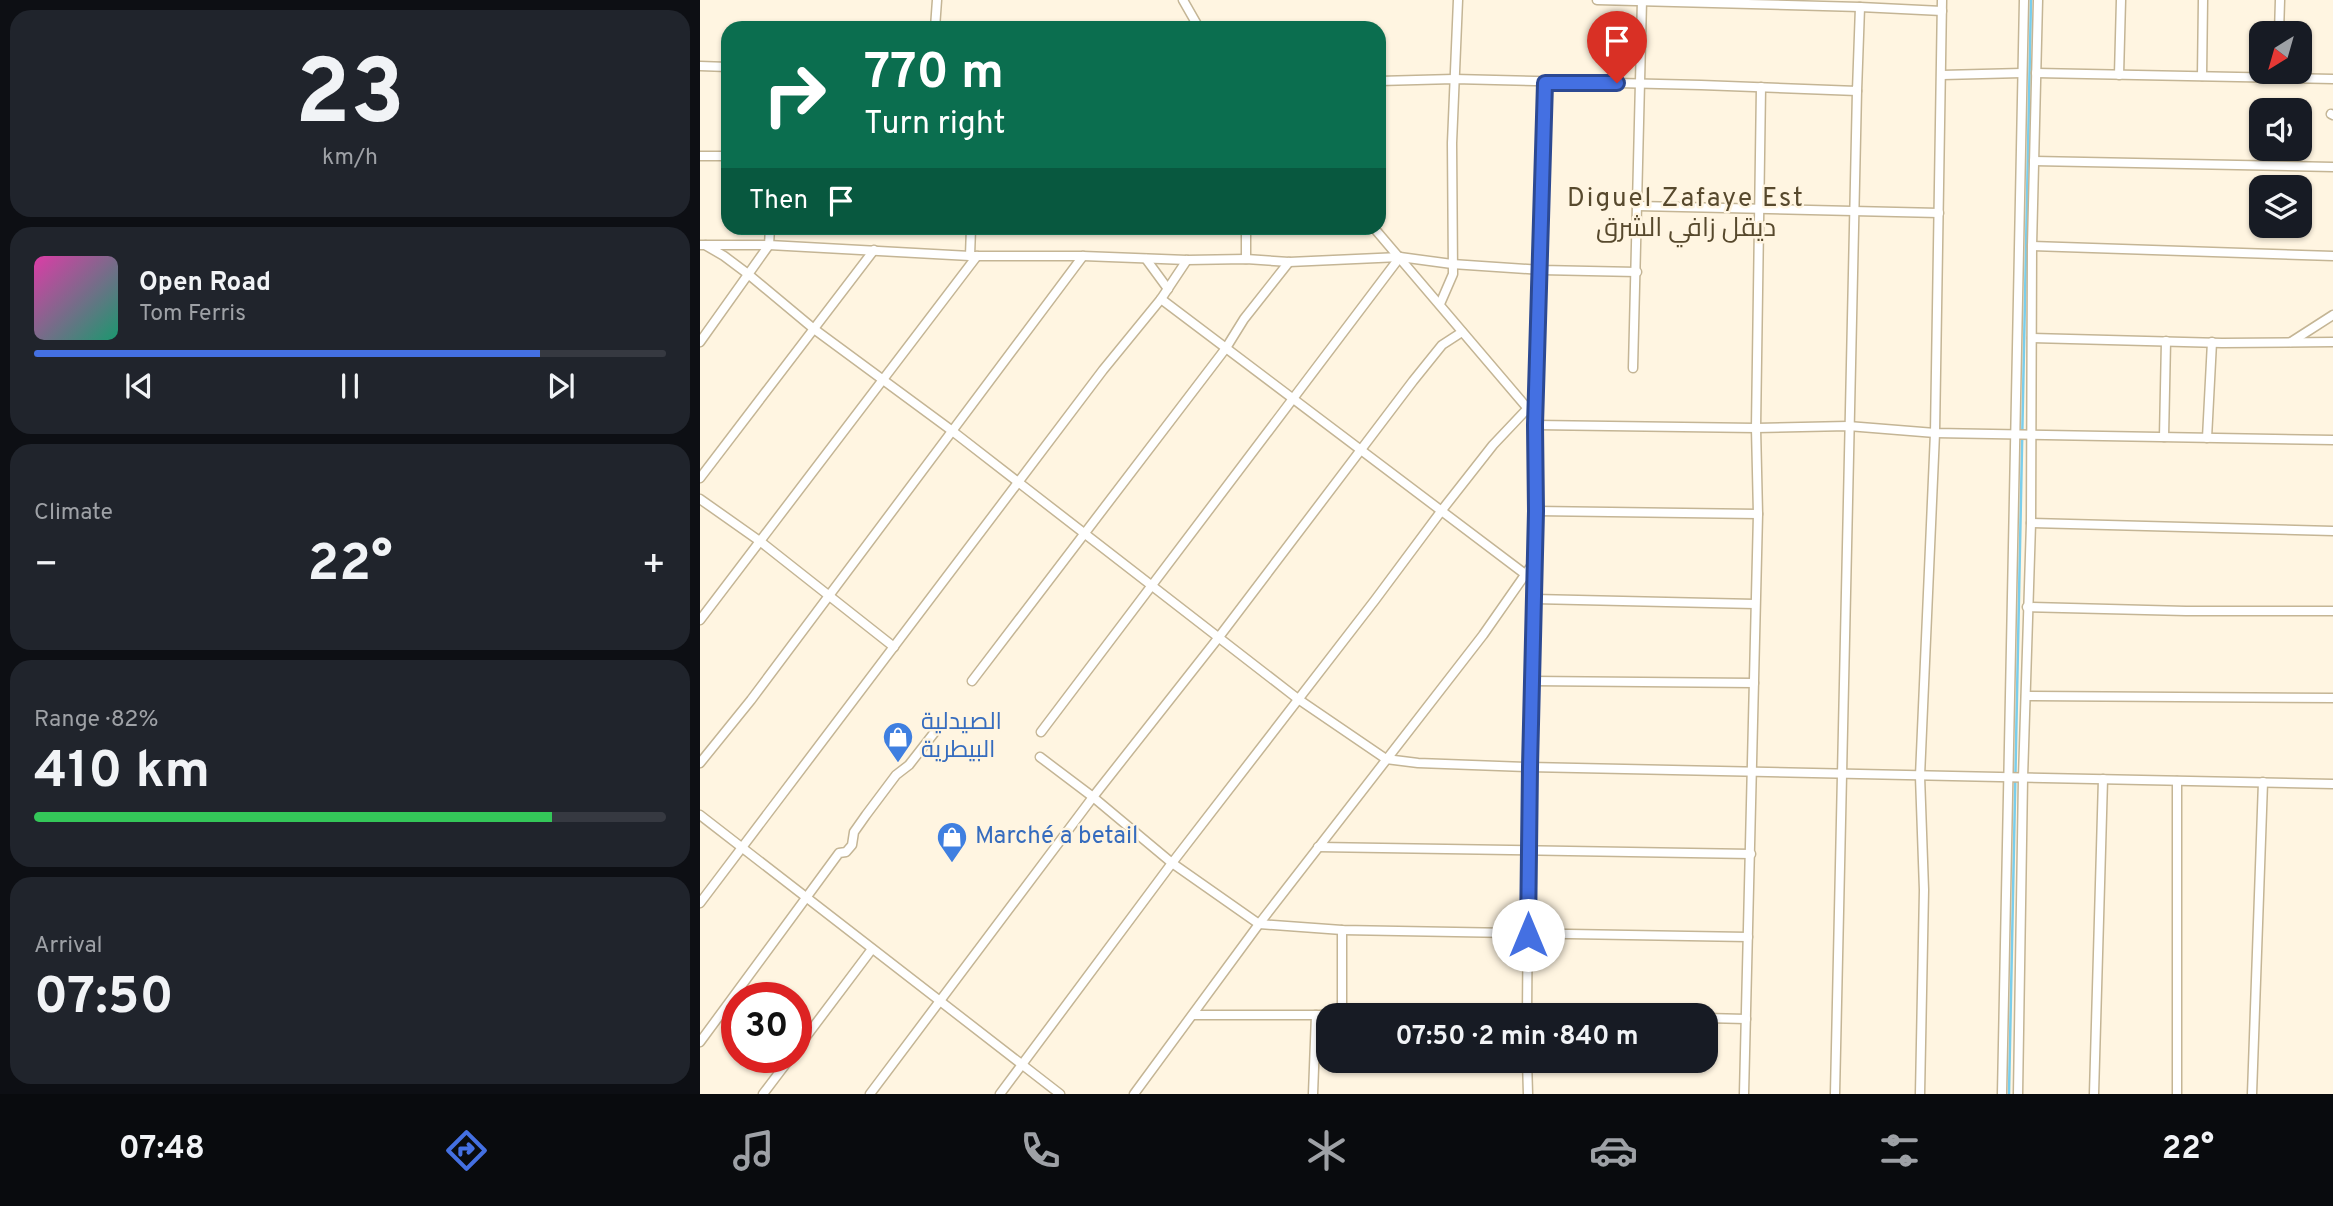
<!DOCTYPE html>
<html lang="en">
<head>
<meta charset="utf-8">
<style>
  :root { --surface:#171b24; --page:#20242c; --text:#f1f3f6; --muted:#9ea1a6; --line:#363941; --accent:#4470e2 }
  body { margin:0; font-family:Overpass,Cairo,sans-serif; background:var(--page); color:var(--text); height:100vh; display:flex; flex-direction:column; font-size:26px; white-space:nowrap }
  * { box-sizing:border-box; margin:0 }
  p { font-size:23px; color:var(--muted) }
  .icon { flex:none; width:38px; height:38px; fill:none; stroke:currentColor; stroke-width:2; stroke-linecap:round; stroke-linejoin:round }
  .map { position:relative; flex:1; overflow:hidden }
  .panel { display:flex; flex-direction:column; gap:10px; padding:10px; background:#0d0f14; width:700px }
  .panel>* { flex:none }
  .guide { position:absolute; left:21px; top:21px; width:665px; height:214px; border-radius:21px; box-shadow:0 2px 5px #0004; background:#0b6e4f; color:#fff; overflow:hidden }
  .needle { width:46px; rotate:217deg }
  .fabs { position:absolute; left:1549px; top:21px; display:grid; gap:14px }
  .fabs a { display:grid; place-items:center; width:63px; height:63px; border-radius:14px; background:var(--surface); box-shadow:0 2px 5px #0004; font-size:35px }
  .speed { position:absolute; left:21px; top:982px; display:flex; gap:14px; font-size:35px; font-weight:700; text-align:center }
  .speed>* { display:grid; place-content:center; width:91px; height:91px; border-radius:50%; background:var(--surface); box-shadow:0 2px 5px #0004; line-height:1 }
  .speed .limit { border:10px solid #d22; background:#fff; color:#111 }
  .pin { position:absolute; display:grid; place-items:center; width:60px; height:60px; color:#fff; margin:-72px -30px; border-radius:50% 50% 50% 0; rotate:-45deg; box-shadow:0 0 7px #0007 }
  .pin .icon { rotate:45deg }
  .me { position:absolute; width:77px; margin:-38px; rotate:0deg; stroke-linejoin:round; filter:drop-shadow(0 0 5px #0008) }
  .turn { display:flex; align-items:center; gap:24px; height:147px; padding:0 28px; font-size:32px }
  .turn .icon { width:91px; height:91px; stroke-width:2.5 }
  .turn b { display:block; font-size:49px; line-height:60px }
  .then { display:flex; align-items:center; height:66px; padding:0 28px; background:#0003; gap:14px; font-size:26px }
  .big { font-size:52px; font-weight:700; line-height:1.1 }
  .panel .tile { flex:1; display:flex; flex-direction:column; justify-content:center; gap:10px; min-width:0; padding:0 24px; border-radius:21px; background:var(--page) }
  .panel .dial { align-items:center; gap:0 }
  .dial b { font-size:91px; line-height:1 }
  .song { display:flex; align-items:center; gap:21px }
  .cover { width:84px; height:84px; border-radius:10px; background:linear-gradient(135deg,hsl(320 70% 55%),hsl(160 70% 35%)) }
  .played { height:7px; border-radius:4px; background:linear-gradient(90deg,var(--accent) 80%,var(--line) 80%) }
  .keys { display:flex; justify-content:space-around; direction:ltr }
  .heat { display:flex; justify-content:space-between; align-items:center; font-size:38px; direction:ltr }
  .charge { height:10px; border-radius:5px; background:linear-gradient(90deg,#34c759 82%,var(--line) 0) }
  .trip { position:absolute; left:616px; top:1003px; width:402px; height:70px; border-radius:21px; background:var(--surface); box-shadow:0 2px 5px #0004; font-weight:700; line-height:70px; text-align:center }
  .tab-bar { display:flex; height:112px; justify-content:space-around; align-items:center; background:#090b0e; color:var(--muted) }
  .tab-bar .icon { width:49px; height:49px }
  .tab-bar .on { color:var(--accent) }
  .tab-bar b { font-size:32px; color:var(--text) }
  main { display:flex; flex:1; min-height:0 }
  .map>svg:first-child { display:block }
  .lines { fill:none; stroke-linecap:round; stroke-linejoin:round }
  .stream { stroke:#7aceec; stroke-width:2.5 }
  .minor-casing { stroke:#c4b595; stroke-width:11 }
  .minor { stroke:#fff; stroke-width:8 }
  .route-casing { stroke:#2c4993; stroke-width:18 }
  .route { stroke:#4470e2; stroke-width:12 }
  .labels { text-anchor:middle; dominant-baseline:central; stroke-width:5; stroke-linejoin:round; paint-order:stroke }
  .shop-label { font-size:24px; fill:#366cbe; stroke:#fff5e1; text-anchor:start }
  .neighbourhood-label { font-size:26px; letter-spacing:2px; fill:#57492d; stroke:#fff5e1 }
</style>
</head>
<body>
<main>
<section class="panel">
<div class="tile dial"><b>23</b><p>km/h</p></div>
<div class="tile">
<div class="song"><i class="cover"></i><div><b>Open Road</b><p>Tom Ferris</p></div></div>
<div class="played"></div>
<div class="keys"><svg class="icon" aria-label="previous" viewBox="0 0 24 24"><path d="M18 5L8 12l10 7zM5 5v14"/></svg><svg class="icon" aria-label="pause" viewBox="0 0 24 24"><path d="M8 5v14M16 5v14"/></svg><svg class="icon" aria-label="next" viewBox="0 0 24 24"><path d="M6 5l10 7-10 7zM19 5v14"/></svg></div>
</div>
<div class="tile"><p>Climate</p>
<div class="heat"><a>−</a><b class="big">22°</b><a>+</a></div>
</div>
<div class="tile"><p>Range · 82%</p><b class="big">410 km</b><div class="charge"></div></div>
<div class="tile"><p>Arrival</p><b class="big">07:50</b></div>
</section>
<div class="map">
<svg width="1633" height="1094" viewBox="0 0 1633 1094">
  <rect width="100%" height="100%" fill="#fff5e1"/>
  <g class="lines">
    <polyline class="stream" points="1309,1094 1331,0"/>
    <g class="minor-casing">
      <g id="minor">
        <polyline points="483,0 499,28"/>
        <polyline points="897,0 1160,7 1242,11"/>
        <polyline points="235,28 237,0"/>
        <polyline points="1579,33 1580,0"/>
        <polyline points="0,66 28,67"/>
        <polyline points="1336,73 1633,79"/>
        <polyline points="1242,75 1322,73"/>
        <polyline points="1419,75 1421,0"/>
        <polyline points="1502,76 1503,0"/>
        <polyline points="679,81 754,79 1001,85 1157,91 1160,7"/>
        <polyline points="1631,114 1633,115"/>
        <polyline points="0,156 28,156"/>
        <polyline points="1334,161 1633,167"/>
        <polyline points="938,206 1239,213"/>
        <polyline points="546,228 546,259"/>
        <polyline points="674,228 829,410"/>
        <polyline points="0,245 5,245 24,256 48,274 114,329 251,430 598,699 686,759 718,763 829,767 1633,784"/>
        <polyline points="6,245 69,245 270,256 383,256 487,260 546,259 589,262 700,257 752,264 841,270 937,272"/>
        <polyline points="1332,246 1633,256"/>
        <polyline points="270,256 271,228"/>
        <polyline points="446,259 468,289"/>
        <polyline points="461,299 825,574"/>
        <polyline points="740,304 753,274 752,143 758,0"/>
        <polyline points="1332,338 1522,343 1633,342"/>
        <polyline points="0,342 69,245 70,228"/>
        <polyline points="1591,342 1633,315"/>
        <polyline points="933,368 942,0"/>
        <polyline points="836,425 1056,428 1148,426 1235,433 1633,440"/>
        <polyline points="1464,437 1466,341"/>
        <polyline points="1507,438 1512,342"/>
        <polyline points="0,478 174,250"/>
        <polyline points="0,499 61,542 194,647"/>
        <polyline points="836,511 1058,514"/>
        <polyline points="1331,523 1633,531"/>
        <polyline points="834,599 1055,604"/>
        <polyline points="1327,607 1486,611 1633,611"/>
        <polyline points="0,620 277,256"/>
        <polyline points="272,681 526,348 544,319 589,262"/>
        <polyline points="831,681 1054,683"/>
        <polyline points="1326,696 1633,698"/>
        <polyline points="341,732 700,257"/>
        <polyline points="340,757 393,797 472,863 559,924 642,930 1048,937"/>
        <polyline points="0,763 51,700 383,256"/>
        <polyline points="0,815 360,1094"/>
        <polyline points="618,847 1051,854"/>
        <polyline points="0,903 403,370 461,299 487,260"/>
        <polyline points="642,930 642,1014"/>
        <polyline points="494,1015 862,1015"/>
        <polyline points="827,1015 829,767 836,511 836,425 845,83"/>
        <polyline points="1006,1018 1046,1019"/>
        <polyline points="0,1042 139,853 146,852 152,845 154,832 166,815 196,775 209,765 234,733"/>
        <polyline points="96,1050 172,949"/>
        <polyline points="827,1060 828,1094"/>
        <polyline points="63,1094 91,1057"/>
        <polyline points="170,1094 393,797 519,637 713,381 742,345 762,332"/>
        <polyline points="300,1094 472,863 675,600 742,510 793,445 828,408"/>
        <polyline points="434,1094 559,924 783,635 834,562"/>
        <polyline points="613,1094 616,1015"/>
        <polyline points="1044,1094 1058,514 1056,428 1061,87"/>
        <polyline points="1135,1094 1157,91"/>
        <polyline points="1220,1094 1224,890 1220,776 1235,433 1242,0"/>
        <polyline points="1302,1094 1324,0"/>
        <polyline points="1318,1094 1323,778 1331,523 1332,246 1338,0"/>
        <polyline points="1394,1094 1403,779"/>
        <polyline points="1477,1094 1477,781"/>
        <polyline points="1552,1094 1563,782"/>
      </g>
    </g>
    <use href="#minor" class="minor"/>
  </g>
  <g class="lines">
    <g class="route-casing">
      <polyline id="route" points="828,935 830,767 836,511 835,425 845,83 917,83"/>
    </g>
    <use href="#route" class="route"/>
  </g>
  <defs>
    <g id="shop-pin" transform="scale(1.575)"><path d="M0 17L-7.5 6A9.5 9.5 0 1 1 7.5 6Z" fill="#3f7fe0" stroke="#fff5e1"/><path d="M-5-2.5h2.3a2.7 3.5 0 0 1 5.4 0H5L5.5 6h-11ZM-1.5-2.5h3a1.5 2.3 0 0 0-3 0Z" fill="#fff"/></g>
  </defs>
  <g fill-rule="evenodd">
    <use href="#shop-pin" x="198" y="737"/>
    <use href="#shop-pin" x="252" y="837"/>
  </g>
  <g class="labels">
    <g class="shop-label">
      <text x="221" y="723">الصيدلية<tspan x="221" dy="28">البيطرية</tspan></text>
      <text x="275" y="837">Marché a betail</text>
    </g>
    <g class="neighbourhood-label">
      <text x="986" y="199">Diguel Zafaye Est<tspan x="986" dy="30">ديقل زافي الشرق</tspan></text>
    </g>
  </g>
</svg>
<div class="fabs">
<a><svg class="needle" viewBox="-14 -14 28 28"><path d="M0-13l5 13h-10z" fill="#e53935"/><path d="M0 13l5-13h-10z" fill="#9ea1a6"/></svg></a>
<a><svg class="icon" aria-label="sound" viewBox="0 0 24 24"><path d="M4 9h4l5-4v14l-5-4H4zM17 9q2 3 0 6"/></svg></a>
<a><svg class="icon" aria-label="layers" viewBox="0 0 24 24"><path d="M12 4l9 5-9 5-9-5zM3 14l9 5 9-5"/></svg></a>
</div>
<div class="speed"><div class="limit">30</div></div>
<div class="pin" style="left:917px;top:83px;background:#d93025"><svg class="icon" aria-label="arrive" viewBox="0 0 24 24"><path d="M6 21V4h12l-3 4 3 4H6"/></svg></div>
<svg class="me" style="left:828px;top:935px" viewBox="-20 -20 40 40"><circle r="19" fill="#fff"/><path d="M0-13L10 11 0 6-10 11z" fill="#4470e2"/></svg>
<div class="trip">07:50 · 2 min · 840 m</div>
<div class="guide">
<div class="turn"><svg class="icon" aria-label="right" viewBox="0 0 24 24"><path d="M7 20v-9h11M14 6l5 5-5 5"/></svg><div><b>770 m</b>Turn right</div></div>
<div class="then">Then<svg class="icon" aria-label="arrive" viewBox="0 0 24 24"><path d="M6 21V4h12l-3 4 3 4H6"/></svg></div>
</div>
</div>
</main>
<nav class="tab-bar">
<b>07:48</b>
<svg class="icon on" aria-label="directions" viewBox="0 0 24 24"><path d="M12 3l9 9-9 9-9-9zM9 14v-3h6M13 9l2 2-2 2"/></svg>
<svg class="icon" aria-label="music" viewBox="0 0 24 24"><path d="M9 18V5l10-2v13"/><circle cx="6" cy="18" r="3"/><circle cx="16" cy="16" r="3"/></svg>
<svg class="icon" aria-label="phone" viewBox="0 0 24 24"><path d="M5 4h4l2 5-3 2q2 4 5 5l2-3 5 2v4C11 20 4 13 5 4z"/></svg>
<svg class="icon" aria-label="climate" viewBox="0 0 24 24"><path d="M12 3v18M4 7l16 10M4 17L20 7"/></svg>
<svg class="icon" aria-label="car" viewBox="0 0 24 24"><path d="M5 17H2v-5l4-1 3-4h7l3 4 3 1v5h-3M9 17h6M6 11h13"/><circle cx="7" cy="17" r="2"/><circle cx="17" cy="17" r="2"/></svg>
<svg class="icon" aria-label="filters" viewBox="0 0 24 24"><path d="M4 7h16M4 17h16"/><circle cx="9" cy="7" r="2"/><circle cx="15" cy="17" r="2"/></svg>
<b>22°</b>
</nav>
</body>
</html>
